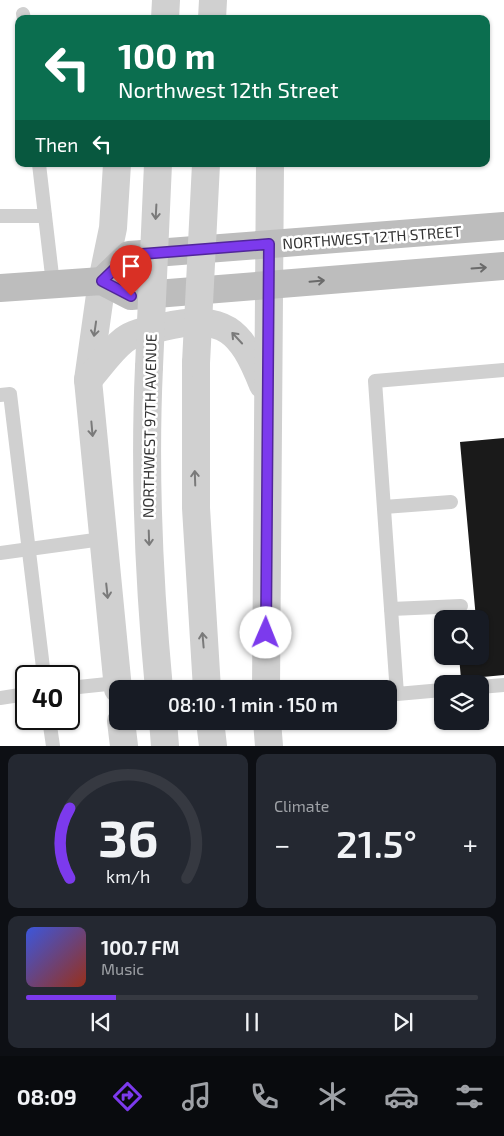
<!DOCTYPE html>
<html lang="en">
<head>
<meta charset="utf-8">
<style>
  :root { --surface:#171b24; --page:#242831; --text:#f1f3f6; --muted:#9ea1a6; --line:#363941; --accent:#7c3aed }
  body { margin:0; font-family:"Exo 2",sans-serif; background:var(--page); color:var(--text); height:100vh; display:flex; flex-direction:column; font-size:19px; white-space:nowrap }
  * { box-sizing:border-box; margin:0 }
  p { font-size:16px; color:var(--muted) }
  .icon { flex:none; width:28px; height:28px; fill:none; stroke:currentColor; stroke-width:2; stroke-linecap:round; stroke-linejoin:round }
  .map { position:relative; height:746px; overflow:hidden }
  .sheet { display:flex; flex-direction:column; gap:8px; padding:8px; background:#0d0f14; flex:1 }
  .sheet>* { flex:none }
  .hud { position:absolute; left:15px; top:15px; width:475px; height:152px; border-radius:10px; box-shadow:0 1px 4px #0004; background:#0b6e4f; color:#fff; overflow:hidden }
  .buttons { position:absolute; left:434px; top:610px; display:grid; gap:10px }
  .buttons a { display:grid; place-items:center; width:55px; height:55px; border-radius:10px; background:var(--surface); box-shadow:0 1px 4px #0004; font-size:25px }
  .speed { position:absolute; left:15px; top:665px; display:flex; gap:10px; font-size:25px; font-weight:700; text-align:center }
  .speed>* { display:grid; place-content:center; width:65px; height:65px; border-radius:50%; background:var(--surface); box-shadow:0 1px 4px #0004; line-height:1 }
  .speed .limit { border:2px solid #111; border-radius:8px; background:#fff; color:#111 }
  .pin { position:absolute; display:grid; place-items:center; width:42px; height:42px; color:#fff; margin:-51px -21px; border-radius:50% 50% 50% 0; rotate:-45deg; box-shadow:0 0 5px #0007 }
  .pin .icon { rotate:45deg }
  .me { position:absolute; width:55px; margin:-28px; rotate:1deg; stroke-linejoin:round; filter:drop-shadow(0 0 4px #0008) }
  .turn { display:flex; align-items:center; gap:18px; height:105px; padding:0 20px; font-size:22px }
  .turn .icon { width:65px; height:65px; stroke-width:2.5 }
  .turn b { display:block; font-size:35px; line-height:42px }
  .then { display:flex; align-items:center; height:48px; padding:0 20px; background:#0003; gap:10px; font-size:19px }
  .big { font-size:38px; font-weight:600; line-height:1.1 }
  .sheet .widget { flex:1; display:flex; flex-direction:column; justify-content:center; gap:8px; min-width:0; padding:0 18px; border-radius:10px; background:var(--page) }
  .sheet .dial { align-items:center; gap:0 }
  .dial svg { height:130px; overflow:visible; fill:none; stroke:var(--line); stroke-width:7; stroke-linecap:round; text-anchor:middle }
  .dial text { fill:var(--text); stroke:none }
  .song { display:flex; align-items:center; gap:15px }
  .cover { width:60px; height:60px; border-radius:8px; background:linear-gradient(135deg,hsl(230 70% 55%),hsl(10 70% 35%)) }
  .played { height:5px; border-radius:2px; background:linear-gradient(90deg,var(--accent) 20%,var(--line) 20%) }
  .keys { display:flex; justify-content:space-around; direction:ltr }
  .heat { display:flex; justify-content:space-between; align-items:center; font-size:28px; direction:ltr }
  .sheet .tiles { flex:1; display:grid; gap:8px; grid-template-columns:1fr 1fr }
  .widget:last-child { grid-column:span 2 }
  .trip { position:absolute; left:109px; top:680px; width:288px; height:50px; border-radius:10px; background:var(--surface); box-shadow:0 1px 4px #0004; font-weight:600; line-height:50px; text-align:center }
  .menu { display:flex; height:80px; justify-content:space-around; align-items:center; background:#090b0e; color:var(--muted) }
  .menu .icon { width:35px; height:35px }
  .menu .on { color:var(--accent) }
  .menu b { font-size:22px; color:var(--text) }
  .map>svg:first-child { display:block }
  .building { fill:#1a1a1a }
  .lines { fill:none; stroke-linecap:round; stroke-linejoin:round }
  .service { stroke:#d0d0d0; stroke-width:14 }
  .tertiary { stroke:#d0d0d0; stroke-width:28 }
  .secondary { stroke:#bdbdbd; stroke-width:28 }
  .tertiary-bridge { stroke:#d0d0d0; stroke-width:28 }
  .oneway { stroke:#7a7a7a }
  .oneway2 { stroke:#6a6a6a }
  .route-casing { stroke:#51269a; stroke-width:12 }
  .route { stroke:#7c3aed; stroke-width:9 }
  .labels { text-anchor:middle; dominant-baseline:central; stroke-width:5; stroke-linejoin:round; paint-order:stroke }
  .street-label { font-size:15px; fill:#333; stroke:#fff }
</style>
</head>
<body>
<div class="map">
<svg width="504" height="746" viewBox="0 0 504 746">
  <rect width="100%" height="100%" fill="#fff"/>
  <polygon class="building" points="504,438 504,675 461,679 459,656 480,656 480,619 476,619 460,442"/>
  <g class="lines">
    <g class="service">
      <polyline points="23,14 24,19"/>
      <polyline points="39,164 53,284"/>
      <polyline points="0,216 45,216"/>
      <polyline points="0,395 10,394 44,676"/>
      <polyline points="384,507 451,502"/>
      <polyline points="0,553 102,539"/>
      <polyline points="391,609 461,606"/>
      <polyline points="480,687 504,685"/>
      <polyline points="69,688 117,683"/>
      <polyline points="442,690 397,694 375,381 504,370"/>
      <polyline points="0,698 26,694"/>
      <polyline points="49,719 53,746"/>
    </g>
    <g class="tertiary">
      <polyline points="165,19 166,0"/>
      <polyline points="212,19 213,0"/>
      <polyline points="117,164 113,228 102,281 88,380 118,689"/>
      <polyline points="196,363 196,508 207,689"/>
      <path d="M149 367C144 474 149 582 159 689"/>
      <path d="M88 380C99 368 110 351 124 340 134 332 150 330 163 327 225 313 241 330 263 385"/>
      <polyline points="266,689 270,164"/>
      <polyline points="121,721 124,746"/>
      <polyline points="163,721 165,746"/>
      <polyline points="210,721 213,746"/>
      <polyline points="267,721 269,746"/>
    </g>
    <g class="secondary">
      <polyline points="102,281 129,255 504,226"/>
      <polyline points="0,288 102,281 131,296 504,266"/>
    </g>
    <g class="tertiary-bridge">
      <polyline points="196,363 206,164"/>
      <polyline points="149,367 158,164"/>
    </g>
  </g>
  <defs><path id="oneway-shaft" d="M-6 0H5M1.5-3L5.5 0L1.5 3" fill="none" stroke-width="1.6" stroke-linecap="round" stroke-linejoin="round" transform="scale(1.25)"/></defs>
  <g class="oneway">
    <use href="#oneway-shaft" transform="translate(156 212) rotate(93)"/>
    <use href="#oneway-shaft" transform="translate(95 329) rotate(98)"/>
    <use href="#oneway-shaft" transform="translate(237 338) rotate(-133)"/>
    <use href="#oneway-shaft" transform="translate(92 429) rotate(85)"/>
    <use href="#oneway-shaft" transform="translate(195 478) rotate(-92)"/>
    <use href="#oneway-shaft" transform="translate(149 538) rotate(88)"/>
    <use href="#oneway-shaft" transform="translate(107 591) rotate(84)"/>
    <use href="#oneway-shaft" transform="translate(203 640) rotate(-95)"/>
  </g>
  <g class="oneway2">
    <use href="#oneway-shaft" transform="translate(479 268) rotate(-4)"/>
    <use href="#oneway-shaft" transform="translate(317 281) rotate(-5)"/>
  </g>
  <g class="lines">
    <g class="route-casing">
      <polyline id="route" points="131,296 102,281 129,255 269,244 266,633"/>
    </g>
    <use href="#route" class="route"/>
  </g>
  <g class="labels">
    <g class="street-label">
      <text transform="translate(372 237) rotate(-4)">NORTHWEST 12TH STREET</text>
      <text transform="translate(149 426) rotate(-89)">NORTHWEST 97TH AVENUE</text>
    </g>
  </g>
</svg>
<div class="buttons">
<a><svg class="icon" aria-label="search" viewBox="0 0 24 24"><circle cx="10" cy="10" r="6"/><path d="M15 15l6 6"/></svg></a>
<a><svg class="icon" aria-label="layers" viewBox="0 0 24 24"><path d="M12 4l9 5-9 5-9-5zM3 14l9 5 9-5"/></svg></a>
</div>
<div class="speed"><div class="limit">40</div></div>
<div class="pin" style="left:131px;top:296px;background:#d93025"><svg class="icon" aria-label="arrive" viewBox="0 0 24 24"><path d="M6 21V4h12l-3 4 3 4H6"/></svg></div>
<svg class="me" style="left:266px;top:633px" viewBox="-20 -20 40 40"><circle r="19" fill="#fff"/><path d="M0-13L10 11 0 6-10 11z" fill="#7c3aed"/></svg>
<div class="trip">08:10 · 1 min · 150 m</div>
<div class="hud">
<div class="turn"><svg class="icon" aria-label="left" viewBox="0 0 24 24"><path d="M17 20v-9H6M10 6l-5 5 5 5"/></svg><div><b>100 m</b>Northwest 12th Street</div></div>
<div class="then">Then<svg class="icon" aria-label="left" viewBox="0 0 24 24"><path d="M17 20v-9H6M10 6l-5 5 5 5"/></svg></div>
</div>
</div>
<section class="sheet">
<div class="tiles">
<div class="widget dial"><svg viewBox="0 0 100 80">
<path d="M14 69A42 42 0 1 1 86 69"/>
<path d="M14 69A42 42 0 0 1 14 26" stroke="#7c3aed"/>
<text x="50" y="56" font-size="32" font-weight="700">36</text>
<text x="50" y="72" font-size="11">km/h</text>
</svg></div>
<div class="widget"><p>Climate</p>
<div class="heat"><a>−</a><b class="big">21.5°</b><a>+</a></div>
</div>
<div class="widget">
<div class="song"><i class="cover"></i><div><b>100.7 FM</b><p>Music</p></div></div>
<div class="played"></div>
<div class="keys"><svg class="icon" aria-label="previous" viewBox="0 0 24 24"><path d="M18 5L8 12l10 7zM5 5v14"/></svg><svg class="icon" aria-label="pause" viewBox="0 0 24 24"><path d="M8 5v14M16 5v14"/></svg><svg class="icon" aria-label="next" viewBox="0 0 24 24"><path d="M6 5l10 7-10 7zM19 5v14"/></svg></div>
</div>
</div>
</section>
<nav class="menu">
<b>08:09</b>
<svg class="icon on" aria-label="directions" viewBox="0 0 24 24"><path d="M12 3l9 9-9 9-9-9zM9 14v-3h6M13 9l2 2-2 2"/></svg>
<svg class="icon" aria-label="music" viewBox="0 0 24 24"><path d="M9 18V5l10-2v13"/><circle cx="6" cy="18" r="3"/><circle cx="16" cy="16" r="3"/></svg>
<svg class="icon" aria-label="phone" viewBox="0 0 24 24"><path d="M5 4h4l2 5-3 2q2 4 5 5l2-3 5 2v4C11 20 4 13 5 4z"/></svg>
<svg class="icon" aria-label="climate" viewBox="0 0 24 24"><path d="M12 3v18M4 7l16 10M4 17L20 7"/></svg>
<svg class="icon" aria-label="car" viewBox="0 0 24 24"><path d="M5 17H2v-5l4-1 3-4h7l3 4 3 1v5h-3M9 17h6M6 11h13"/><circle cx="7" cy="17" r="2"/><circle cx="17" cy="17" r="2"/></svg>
<svg class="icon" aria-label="filters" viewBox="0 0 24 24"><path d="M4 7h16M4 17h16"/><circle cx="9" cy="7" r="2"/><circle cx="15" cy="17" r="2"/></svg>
</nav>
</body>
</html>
